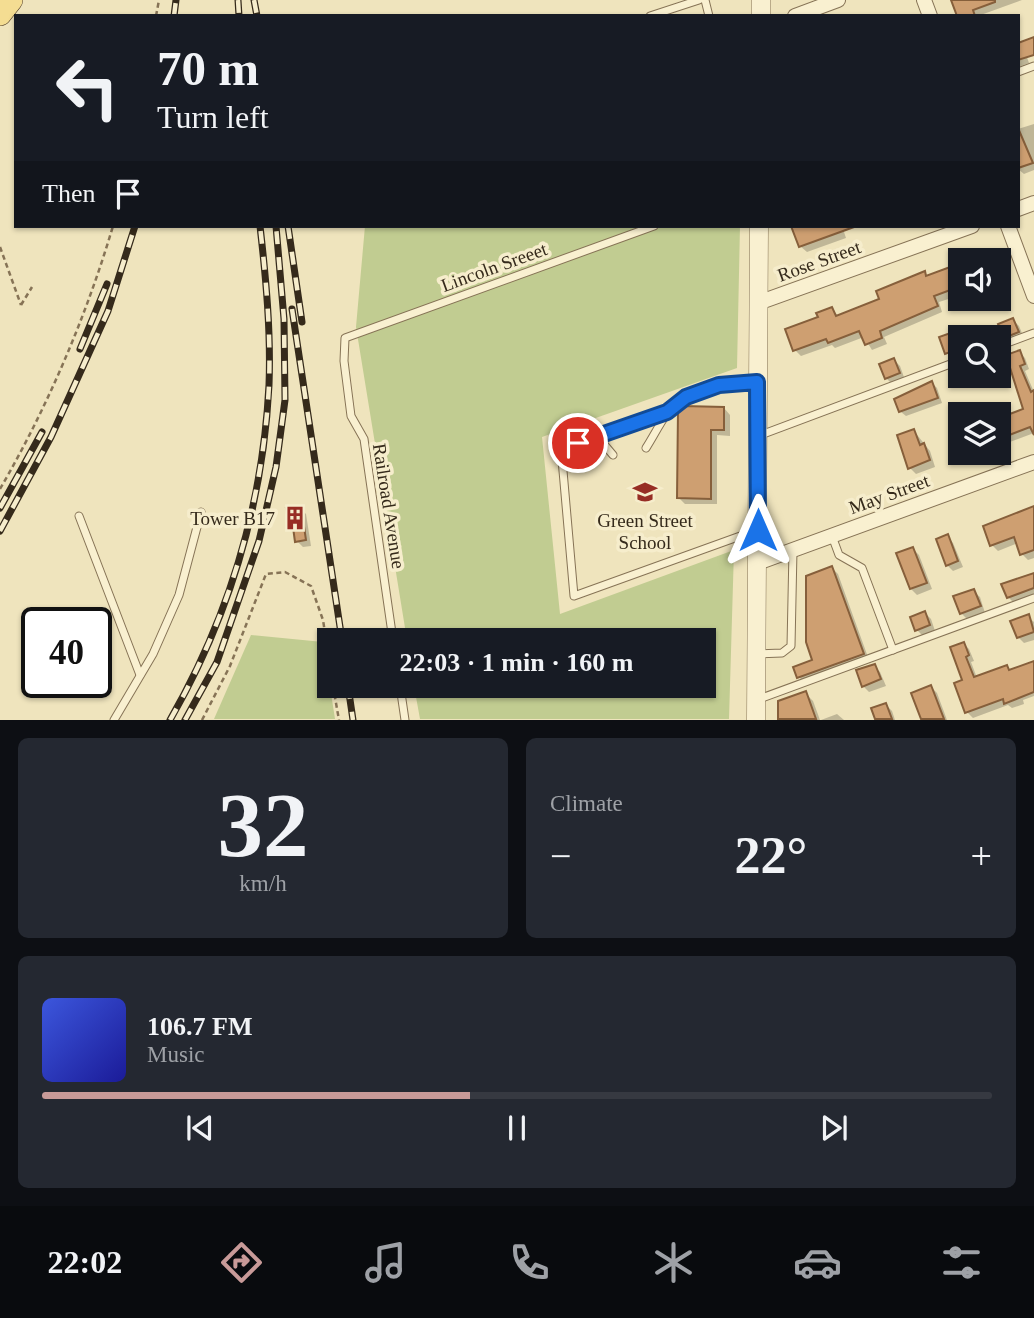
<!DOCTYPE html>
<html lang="en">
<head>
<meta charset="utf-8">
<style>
  :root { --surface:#171b24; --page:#242831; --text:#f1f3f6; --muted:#9ea1a6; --line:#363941; --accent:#c89a98 }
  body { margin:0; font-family:Georgia,serif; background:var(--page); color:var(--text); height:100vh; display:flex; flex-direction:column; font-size:26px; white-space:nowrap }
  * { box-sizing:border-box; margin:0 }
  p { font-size:23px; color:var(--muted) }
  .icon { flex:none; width:38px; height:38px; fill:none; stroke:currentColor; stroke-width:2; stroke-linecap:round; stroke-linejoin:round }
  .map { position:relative; height:720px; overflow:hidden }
  .drawer { display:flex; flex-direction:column; gap:18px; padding:18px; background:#0d0f14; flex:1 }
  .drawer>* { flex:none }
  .hud { position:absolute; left:14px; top:14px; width:1006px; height:214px; border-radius:0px; box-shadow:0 2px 5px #0004; background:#171b24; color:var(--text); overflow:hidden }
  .tools { position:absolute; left:948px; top:248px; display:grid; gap:14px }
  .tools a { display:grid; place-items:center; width:63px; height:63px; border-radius:0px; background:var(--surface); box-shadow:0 2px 5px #0004; font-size:35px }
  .speed { position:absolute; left:21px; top:607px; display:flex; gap:14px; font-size:35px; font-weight:700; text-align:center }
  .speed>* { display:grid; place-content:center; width:91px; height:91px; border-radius:50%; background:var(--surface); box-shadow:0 2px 5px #0004; line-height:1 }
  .speed .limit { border:4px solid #111; border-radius:10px; background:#fff; color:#111 }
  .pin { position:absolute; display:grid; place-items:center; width:60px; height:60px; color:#fff; margin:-30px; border:4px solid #fff; border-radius:50%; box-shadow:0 2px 7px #0007 }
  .me { position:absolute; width:77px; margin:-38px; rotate:0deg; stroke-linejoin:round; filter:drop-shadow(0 0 5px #0008) }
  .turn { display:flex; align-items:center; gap:24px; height:147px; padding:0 28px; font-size:32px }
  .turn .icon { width:91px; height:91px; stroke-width:2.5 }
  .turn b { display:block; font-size:49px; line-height:60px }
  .then { display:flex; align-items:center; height:66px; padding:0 28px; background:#0003; gap:14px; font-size:26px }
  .big { font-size:52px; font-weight:700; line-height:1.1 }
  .drawer .card { flex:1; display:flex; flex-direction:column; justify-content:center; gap:10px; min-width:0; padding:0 24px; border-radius:10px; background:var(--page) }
  .drawer .dial { align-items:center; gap:0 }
  .dial b { font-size:91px; line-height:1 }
  .song { display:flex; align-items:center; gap:21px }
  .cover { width:84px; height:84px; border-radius:10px; background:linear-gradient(135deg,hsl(230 70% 55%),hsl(240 70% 35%)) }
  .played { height:7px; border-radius:4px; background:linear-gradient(90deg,var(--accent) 45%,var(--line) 45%) }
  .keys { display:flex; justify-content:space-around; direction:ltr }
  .heat { display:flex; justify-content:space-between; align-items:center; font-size:38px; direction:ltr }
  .drawer .tiles { flex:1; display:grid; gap:18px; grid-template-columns:1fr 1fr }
  .card:last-child { grid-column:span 2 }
  .trip { position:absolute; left:317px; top:628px; width:399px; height:70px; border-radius:0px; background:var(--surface); box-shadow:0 2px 5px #0004; font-weight:700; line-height:70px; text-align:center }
  .menu { display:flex; height:112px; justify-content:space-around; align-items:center; background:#090b0e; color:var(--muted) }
  .menu .icon { width:49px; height:49px }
  .menu .selected { color:var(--accent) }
  .menu b { font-size:32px; color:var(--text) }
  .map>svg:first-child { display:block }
  .green { fill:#c1cc91 }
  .shadow { fill:#0003 }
  .building { fill:#ce9f71; stroke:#865f3b; stroke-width:2 }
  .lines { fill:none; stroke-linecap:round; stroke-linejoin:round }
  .service-casing { stroke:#867356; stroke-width:9 }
  .minor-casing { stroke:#867356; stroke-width:16 }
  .tertiary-casing { stroke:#867356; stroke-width:19 }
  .primary-casing { stroke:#54412b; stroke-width:24 }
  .path { stroke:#867356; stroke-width:2.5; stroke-dasharray:5 3.5; stroke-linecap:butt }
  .service { stroke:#f9f0d0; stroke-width:7 }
  .minor { stroke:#f9f0d0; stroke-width:14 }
  .tertiary { stroke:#f9f0d0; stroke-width:18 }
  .primary { stroke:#f4dd92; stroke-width:23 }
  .rail-casing { stroke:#352a1b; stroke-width:7 }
  .rail { stroke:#f6edcc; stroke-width:4.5; stroke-dasharray:13; stroke-linecap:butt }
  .route-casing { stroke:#114b97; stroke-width:18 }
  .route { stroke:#1a73e8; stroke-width:12 }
  .labels { text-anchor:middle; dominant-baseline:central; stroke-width:7; stroke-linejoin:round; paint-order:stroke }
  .street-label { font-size:19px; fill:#352a1b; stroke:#f6edcc }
  .poi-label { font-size:19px; fill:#352a1b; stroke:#f6edcc; text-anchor:end }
</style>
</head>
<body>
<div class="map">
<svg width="1034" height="720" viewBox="0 0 1034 720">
  <rect width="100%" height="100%" fill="#efe4bd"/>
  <g class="green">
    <polygon points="365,226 740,226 737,368 542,437 560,614 734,550 729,719 420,719 414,686 704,686 704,640 407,640 356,327"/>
    <polygon points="251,635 323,642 335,719 214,719"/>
  </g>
  <g class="shadow">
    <polygon points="953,0 1022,0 978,16 959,16"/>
    <polygon points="1018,45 1024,49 1029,63 1018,67"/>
    <polygon points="1034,124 1034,170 1024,174 1018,169 1018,129"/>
    <polygon points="793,226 842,226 846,238 807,252 800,246"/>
    <polygon points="987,252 994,261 971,261 970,258"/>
    <polygon points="961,265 961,295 939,302 942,312 884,337 887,344 872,350 864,337 835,348 832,345 801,356 795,350 820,318 832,309 839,317 882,300 924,274 928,277"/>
    <polygon points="1013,320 1019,326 1024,338 1011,343 1005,337"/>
    <polygon points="976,332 981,338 961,338"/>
    <polygon points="956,333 961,338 961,355 952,358 947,353"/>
    <polygon points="1019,352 1025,358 1029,369 1025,371 1034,392 1034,433 1007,443 1001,437 1025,410 1008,356"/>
    <polygon points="894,360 900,366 905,380 892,384 886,378"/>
    <polygon points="932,383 937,388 942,403 906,416 901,412 896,400"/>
    <polygon points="724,408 730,415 730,436 717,435 717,504 685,504 679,498 679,412"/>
    <polygon points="914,431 930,451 935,467 916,474 910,468"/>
    <polygon points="1034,506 1034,558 1028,560 1022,554 1018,543 998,551 992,545 985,527"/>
    <polygon points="300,508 306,514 311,546 303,547 297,541 295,531 291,527"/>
    <polygon points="947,536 953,543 963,567 953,571 947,565"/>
    <polygon points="913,549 919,555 932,589 917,595 911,589"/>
    <polygon points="832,568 838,574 869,660 805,683 799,677 795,668 814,661"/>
    <polygon points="1034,575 1034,597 1014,603 1008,597"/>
    <polygon points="973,591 980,597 985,613 967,619 961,613"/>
    <polygon points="925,613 931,619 935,631 923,636 917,630"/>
    <polygon points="1028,617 1034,622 1034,640 1024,643 1018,637"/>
    <polygon points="964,644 969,649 974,661 971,662 977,678 1007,667 1011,672 1034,663 1034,696 1023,700 1024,704 1012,708 1008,705 973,718 967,712"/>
    <polygon points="874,666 880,672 886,686 869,692 863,686"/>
    <polygon points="931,687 937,693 947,720 923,720 913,694"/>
    <polygon points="805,693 813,701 820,720 780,720 780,703"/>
    <polygon points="886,705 892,711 895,720 877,720 874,709"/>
    <polygon points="837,714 844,720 821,720"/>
  </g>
  <g class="building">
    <polygon points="951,0 995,0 995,2 973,10 975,16 957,16"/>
    <polygon points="1034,37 1034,55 1018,60 1018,43"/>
    <polygon points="1018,128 1033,163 1018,168"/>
    <polygon points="791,226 853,226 854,227 799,247"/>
    <polygon points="961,263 961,286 934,296 938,306 880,331 882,338 865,345 859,331 828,343 826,339 793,351 785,329 818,317 816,313 832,307 836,316 879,299 876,291 925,271 926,276"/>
    <polygon points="1013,318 1019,332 1004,338 998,324"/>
    <polygon points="956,331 958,337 961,336 961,348 945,354 939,337"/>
    <polygon points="1020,350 1025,364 1020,366 1031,392 1034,390 1034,435 1030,427 999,439 999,418 1023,409 1006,355"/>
    <polygon points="894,358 900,373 885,379 879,364"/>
    <polygon points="932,381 938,398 899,412 894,399"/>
    <polygon points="683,406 724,407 724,430 711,430 711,499 677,498 678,411"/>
    <polygon points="914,429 920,445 924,443 930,460 908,469 897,435"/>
    <polygon points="301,506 306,540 295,542 293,527 289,528 286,508"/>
    <polygon points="1034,506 1034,550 1020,555 1014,537 990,546 983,526"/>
    <polygon points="948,534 958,561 946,566 936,539"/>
    <polygon points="913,547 927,583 910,589 896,553"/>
    <polygon points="832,566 864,654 797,678 793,667 812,660 806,642 806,576"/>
    <polygon points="1034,573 1034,588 1007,598 1001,584"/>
    <polygon points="974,589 981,606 960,614 953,596"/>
    <polygon points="925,611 930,625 915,631 910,617"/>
    <polygon points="1029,614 1034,632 1017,638 1010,621"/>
    <polygon points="964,642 969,655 966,657 974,677 1007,665 1009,670 1034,661 1034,692 1004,704 1003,699 965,713 954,683 962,680 950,647"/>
    <polygon points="875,664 881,679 862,687 856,670"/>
    <polygon points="931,685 944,719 921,719 911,693"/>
    <polygon points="806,691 816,719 778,719 778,701"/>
    <polygon points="886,703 892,719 875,719 871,708"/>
  </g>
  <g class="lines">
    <g class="service-casing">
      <g id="service">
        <polyline points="705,0 709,16"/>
        <polyline points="650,16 699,0"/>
        <polyline points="1018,72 1034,66"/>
        <polyline points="999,346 1034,333"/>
        <polyline points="667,412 561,448 574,596 757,530"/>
        <polyline points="597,436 613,455"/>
        <polyline points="758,436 961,360"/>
        <path d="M646 448C653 437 659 425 666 415 685 387 726 385 757 382"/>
        <polyline points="79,516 140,675"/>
        <polyline points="832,536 839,555 862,568 893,650"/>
        <polyline points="393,640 364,439 351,416 344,361 345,338 654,226"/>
        <polyline points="757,654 782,653 791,646 793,550"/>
        <polyline points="400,686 405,720"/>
        <polyline points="759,699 1034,598"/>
        <polyline points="114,720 153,654 179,595 201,512"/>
      </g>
    </g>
    <g class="minor-casing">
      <g id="minor">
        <polyline points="924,0 930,16"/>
        <polyline points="795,16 838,0"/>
        <polyline points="1018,209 1034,203"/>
        <polyline points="1008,226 1034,296"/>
        <polyline points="758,303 972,226"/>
        <polyline points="757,563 1034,462"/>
      </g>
    </g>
    <g class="tertiary-casing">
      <g id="tertiary">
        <polyline points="761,16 761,0"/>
        <polyline points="756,720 759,226"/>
      </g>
    </g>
    <g class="primary-casing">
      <polyline id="primary" points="0,14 11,0"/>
    </g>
    <g class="path">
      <polyline points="156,16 159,0"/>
      <polyline points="0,247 21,305"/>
      <polyline points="21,305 32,287"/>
      <path d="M0 489C48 406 86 317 113 226"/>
      <polyline points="333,686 339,720"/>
      <polyline points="202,720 230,666 266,574 285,572 311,586 323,620 329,658"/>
    </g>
    <use href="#service" class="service"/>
    <use href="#minor" class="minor"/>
    <use href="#tertiary" class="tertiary"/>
    <use href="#primary" class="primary"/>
    <g class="rail-casing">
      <g id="rail">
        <polyline points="238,0 239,16"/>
        <polyline points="254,0 257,16"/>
        <polyline points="174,16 176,0"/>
        <polyline points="288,226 302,322"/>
        <polyline points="292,309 342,640"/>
        <polyline points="80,349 107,284"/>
        <polyline points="0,508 42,432"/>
        <polyline points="0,531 51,437 108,311 135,226"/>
        <polyline points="348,686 353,720"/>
        <path d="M170 720C229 617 263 503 269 385 271 332 266 279 260 226"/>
        <polyline points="185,720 217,662 259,541 276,467 285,400 284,319 276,226"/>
      </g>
    </g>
    <use href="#rail" class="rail"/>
  </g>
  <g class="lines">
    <g class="route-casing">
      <polyline id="route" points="578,443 667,412 686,397 719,385 757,382 758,530"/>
    </g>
    <use href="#route" class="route"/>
  </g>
  <defs>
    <g id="school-bare" transform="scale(1.89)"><path d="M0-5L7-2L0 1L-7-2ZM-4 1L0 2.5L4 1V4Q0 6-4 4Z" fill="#972d24" stroke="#f6edcc" stroke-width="2.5" paint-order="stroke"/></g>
    <g id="building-bare" transform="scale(1.89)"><path d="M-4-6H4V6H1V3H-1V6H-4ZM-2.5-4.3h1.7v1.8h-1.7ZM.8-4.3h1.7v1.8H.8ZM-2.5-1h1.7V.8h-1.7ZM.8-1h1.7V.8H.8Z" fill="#972d24" stroke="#f6edcc" stroke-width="2.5" paint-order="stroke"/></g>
  </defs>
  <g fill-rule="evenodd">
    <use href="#school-bare" x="645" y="492"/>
    <use href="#building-bare" x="295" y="518"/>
  </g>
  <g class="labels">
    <g class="street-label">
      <text transform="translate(819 261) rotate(-20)">Rose Street</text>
      <text transform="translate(494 267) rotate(-20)">Lincoln Sreeet</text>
      <text transform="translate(889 494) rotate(-20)">May Street</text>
      <text transform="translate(389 506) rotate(81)">Railroad Avenue</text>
    </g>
    <g class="poi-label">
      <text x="275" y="518">Tower B17</text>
      <text x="645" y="520" text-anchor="middle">Green Street<tspan x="645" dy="22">School</tspan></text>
    </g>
  </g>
</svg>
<div class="tools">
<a><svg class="icon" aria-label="sound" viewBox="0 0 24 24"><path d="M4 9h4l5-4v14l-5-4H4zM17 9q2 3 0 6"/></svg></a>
<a><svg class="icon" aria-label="search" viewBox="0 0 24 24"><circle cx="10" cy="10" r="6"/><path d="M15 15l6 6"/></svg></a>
<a><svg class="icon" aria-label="layers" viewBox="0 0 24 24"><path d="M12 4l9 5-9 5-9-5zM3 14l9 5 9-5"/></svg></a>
</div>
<div class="speed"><div class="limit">40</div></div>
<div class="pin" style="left:578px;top:443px;background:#d93025"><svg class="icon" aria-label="arrive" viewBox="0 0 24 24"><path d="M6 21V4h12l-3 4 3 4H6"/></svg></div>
<svg class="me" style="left:758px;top:530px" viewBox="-20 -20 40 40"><path d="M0-17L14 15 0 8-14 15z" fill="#1a73e8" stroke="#fff" stroke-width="4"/></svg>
<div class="trip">22:03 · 1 min · 160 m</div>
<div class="hud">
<div class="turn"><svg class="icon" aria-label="left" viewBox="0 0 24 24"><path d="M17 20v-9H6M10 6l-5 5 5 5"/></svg><div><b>70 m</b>Turn left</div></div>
<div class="then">Then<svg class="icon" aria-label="arrive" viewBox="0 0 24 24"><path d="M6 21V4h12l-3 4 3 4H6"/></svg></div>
</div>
</div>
<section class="drawer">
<div class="tiles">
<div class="card dial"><b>32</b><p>km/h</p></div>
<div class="card"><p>Climate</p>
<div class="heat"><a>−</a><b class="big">22°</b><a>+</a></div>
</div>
<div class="card">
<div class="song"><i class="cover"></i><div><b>106.7 FM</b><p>Music</p></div></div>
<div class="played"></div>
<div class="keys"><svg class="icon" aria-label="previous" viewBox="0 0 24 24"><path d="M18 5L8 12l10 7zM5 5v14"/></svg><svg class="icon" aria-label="pause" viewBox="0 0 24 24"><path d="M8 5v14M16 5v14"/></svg><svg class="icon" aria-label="next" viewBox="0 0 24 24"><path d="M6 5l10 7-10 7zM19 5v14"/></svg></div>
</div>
</div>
</section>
<nav class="menu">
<b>22:02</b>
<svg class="icon selected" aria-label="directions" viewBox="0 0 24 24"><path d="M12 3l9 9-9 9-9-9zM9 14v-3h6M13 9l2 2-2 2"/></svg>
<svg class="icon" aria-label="music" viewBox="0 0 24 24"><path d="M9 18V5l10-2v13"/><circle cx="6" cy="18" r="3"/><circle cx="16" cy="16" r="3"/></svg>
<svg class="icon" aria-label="phone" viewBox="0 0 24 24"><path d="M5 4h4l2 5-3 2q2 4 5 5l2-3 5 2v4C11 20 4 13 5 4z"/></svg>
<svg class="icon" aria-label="climate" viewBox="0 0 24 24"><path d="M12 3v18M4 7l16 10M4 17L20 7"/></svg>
<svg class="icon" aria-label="car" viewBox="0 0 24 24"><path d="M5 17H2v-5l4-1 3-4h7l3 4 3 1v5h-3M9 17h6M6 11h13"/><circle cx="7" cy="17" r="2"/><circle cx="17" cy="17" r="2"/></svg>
<svg class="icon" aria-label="filters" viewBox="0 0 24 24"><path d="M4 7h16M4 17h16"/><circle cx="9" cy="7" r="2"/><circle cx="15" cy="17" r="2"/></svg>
</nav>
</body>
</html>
